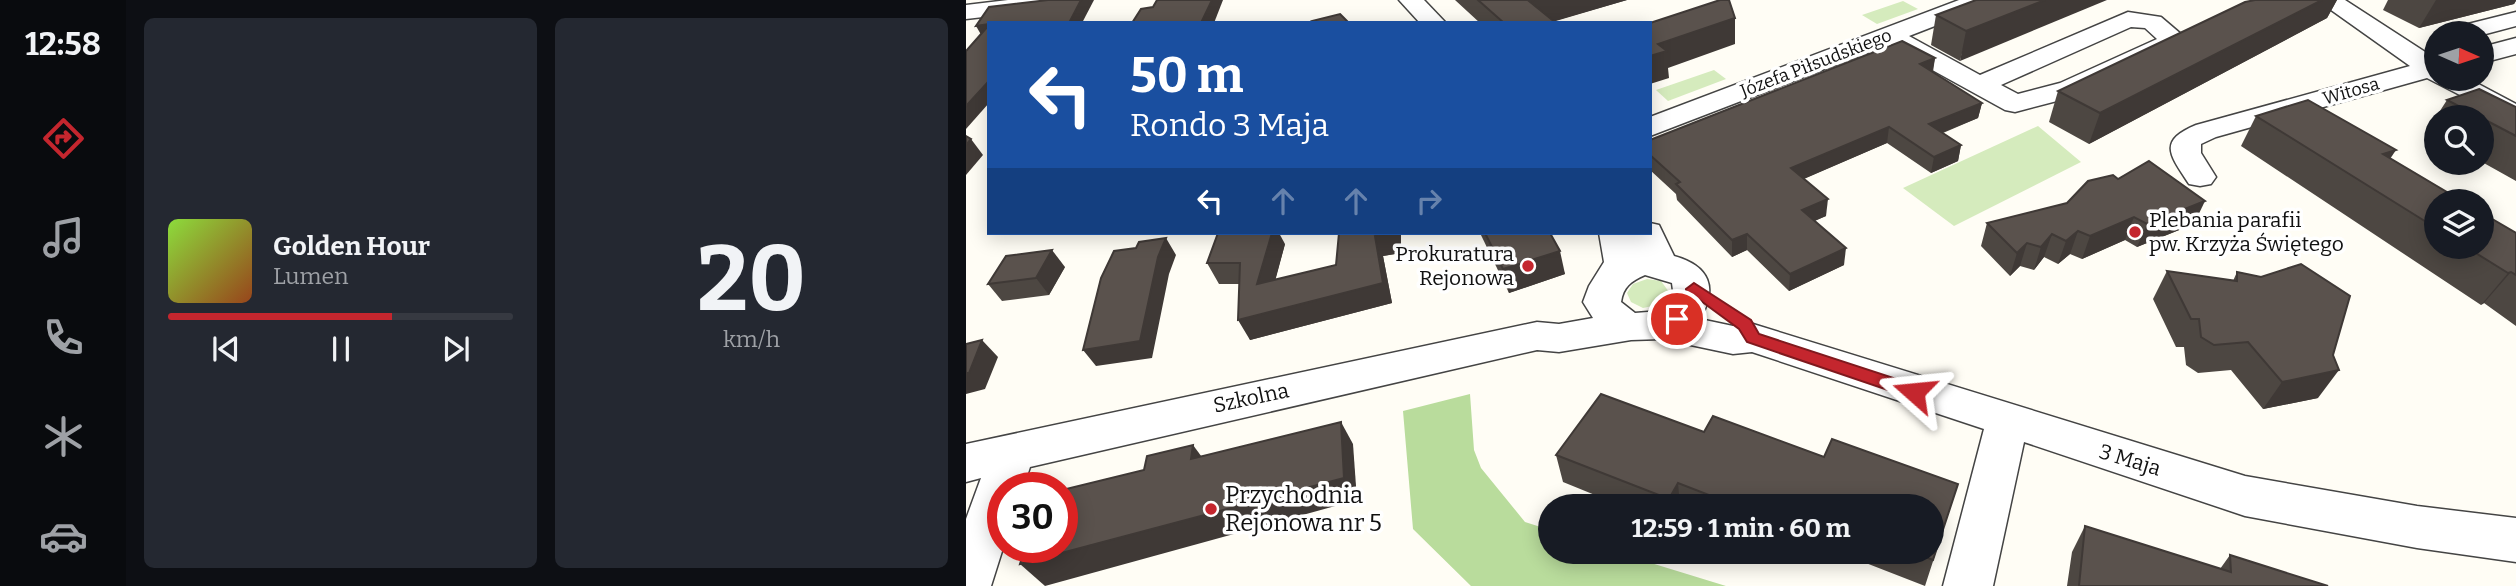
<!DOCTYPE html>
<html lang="pl">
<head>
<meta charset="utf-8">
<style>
  :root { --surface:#171b24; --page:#242831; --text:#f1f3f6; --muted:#9ea1a6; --line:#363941; --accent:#c4262e }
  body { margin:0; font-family:Bitter,serif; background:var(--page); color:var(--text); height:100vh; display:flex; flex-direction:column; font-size:26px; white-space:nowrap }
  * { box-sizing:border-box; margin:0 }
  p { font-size:23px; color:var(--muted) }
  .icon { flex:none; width:38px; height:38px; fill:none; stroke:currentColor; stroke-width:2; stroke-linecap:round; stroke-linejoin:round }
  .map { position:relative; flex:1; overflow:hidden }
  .drawer { display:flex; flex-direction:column; gap:18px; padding:18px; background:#0d0f14; width:840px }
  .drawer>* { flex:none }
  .guide { position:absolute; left:21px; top:21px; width:665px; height:214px; border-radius:0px; box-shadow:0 4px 18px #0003; background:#1a4fa0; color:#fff; overflow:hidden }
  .needle { width:46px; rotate:93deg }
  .tools { position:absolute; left:1458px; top:21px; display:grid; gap:14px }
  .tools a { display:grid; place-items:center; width:70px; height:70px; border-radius:50%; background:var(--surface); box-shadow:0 4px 18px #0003; font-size:35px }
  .speed { position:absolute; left:21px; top:472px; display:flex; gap:14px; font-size:35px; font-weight:700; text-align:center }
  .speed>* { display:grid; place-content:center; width:91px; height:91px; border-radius:50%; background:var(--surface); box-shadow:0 4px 18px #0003; line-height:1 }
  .speed .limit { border:10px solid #d22; background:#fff; color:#111 }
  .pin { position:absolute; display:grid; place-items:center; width:60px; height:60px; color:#fff; margin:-30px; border:4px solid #fff; border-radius:50%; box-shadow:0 2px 7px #0007 }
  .me { position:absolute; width:77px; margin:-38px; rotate:288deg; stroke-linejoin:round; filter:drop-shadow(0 0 5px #0008) }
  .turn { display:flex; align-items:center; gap:24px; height:147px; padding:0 28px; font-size:32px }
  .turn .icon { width:91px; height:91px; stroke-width:2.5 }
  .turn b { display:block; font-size:49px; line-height:60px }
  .lanes { display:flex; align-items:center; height:66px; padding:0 28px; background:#0003; justify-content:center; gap:35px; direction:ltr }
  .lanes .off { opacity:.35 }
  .drawer .tile { flex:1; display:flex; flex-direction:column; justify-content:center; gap:10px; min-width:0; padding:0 24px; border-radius:10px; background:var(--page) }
  .drawer .dial { align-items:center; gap:0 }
  .dial b { font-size:91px; line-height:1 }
  .song { display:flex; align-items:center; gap:21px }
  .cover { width:84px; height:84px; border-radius:10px; background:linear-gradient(135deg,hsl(90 70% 55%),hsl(20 70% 35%)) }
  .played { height:7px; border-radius:4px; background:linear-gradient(90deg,var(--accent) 65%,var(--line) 65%) }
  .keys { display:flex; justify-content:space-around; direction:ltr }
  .drawer .tiles { flex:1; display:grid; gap:18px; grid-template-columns:repeat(2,1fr) }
  .trip { position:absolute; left:572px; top:494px; width:406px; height:70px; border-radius:35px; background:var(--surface); box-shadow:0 4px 18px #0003; font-weight:700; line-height:70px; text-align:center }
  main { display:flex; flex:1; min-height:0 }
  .dock { display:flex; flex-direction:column; width:126px; justify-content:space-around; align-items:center; background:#090b0e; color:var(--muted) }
  .dock .icon { width:49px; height:49px }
  .dock .selected { color:var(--accent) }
  .dock b { font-size:32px; color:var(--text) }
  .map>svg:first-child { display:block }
  .green { fill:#d5ebbd }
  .forest { fill:#b9dc9c }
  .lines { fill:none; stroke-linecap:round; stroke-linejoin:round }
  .minor-casing { stroke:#444; stroke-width:3 }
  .minor { fill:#fff; fill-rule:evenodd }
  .wall { fill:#4d4742 }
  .shaded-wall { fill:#3f3936 }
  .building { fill:#5a524d; stroke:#3f3936; stroke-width:2 }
  .route { fill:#c4262e; stroke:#7f191e; stroke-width:2 }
  .poi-dot { fill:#c4262e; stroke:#fff; stroke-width:2.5 }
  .labels { text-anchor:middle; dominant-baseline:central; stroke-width:7; stroke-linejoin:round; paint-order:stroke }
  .far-street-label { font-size:18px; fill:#111; stroke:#fff }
  .poi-label { font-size:21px; fill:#111; stroke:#fff; text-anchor:start }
  .street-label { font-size:21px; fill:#111; stroke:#fff }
  .near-poi-label { font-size:24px; fill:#111; stroke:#fff; text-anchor:start }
</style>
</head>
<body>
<main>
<nav class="dock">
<b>12:58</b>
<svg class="icon selected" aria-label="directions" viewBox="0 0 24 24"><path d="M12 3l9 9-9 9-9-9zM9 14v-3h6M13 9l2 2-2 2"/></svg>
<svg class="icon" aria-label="music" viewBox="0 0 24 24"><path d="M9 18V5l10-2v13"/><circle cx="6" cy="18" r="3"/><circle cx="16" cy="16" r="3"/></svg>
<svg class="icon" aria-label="phone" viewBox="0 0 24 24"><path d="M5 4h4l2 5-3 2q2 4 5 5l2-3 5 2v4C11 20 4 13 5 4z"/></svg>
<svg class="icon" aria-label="climate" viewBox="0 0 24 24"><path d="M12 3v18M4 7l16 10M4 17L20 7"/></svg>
<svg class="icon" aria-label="car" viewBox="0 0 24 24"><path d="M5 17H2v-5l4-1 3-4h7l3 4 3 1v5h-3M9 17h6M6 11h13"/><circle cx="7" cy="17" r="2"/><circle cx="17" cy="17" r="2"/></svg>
</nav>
<section class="drawer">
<div class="tiles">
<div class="tile">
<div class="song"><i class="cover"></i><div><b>Golden Hour</b><p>Lumen</p></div></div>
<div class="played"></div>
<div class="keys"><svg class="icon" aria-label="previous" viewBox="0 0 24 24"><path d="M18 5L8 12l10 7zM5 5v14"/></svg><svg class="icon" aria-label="pause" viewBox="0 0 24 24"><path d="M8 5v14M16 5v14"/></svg><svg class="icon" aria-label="next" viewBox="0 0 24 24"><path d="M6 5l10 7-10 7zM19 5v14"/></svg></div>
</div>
<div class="tile dial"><b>20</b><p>km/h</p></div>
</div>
</section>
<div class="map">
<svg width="1550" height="586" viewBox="0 0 1550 586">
  <rect width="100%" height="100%" fill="#fffdf5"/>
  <g class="green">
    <polygon points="937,1 952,9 911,24 896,15"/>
    <polygon points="748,70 760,79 702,101 690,90"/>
    <polygon points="1072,126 1115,162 988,226 937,188"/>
    <polygon points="681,279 695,281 703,292 696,304 677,308 665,302 661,293 667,284"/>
  </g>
  <polygon class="forest" points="504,394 508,450 515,468 559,522 584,530 584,551 646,551 760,586 505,586 447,529 437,411"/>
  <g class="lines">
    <g class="minor-casing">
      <g id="minor">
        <polygon points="42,0 117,0 113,5 105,7 0,19 0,5"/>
        <polygon points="433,0 458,0 480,23 454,23"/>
        <path d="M993 0H1027L1023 5 943 36 1014 75 1162 12 1195 17 1222 40 1218 45 1114 95 1049 112 1039 110 921 45 684 136V117ZM1165 27 1179 28 1191 39 1094 83 1052 94 1035 85Z"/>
        <path d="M1351 0H1379L1470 59V79H1503L1550 104V124L1461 78 1250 137 1235 144V153L1250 177 1245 184 1234 186 1223 184C1203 154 1192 141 1230 125L1444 66Z"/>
        <polygon points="1550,12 1550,26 1516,35 1482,33 1486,28"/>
        <polygon points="1550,38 1550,54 1516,63 1516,47"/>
        <path d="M684 223 693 225 708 256C744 266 752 288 734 319L767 326 787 324 1279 476 1451 506 1550 518V562L1451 548 1279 516 1058 442 1027 586H977L1018 429 786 352 767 354 696 339 665 340 593 352 571 350 64 467 57 488H37V548L25 586H0V519L15 478 0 482V444L571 322 593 324 627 318 617 302 623 286 638 262 633 233H684ZM679 275 706 283 708 298 694 311 669 313 655 302C657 287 665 281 679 275Z"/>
      </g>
    </g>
    <use href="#minor" class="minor"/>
  </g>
  <g class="wall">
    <polygon points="489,0 661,0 588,21 590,23 514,23"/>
    <polygon points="1010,0 994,61 965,45 970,15"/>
    <polygon points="1289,0 1371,0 1361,18 1123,144 1083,122 1092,91"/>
    <polygon points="1422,0 1550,0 1548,4 1453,28 1417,10"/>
    <polygon points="969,58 967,72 1016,103 1012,118 977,133 995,145 992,161 965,173 921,143 837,179 860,216 848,221 878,265 823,291 781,250 766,257 711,200 710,194 684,170 684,140"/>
    <polygon points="1481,100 1550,107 1550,181 1516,162 1516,117 1470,117 1470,136 1461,131"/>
    <polygon points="1290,116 1424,158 1470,201 1470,247 1516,247 1550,233 1550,326 1518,303 1515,305 1275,146"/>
    <polygon points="1101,203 1228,224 1171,247 1159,240 1116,259 1104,254 1092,264 1078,257 1068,270 1054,266 1044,276 1015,246 1021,223"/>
    <polygon points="373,233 435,253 417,256 426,303 284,340 273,284 253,284 241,263 319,244 309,280 370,265"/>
    <polygon points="514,233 584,233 599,274 543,293"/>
    <polygon points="99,267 83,295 36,301 22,284"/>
    <polygon points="1201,271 1267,281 1271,272 1352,398 1297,409 1265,370 1232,373 1220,365 1218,347 1210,347 1187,299"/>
    <polygon points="738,432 992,484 959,586 869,551 966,551 966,506 656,506 597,482 590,455"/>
    <polygon points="1119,526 1254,569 1264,555 1362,586 1101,586 1106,552"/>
    <polygon points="820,551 831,551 830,555"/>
  </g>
  <g class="shaded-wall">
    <polygon points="115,0 128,0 116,23 103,23"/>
    <polygon points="246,0 257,0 248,23 235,23"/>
    <polygon points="568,0 661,0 583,23 563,1"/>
    <polygon points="1079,0 1141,0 994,61 1000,31"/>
    <polygon points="1356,0 1371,0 1361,18 1123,144 1134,113"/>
    <polygon points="1470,0 1550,0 1550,1 1548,4 1453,28"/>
    <polygon points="769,18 769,44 702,68 703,78 684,84 684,56 692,44"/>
    <polygon points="23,24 17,38 10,26"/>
    <polygon points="969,58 966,73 954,64"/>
    <polygon points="23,81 23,103 0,129 0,106"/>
    <polygon points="1016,103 1012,118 960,139 963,124"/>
    <polygon points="923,127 921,143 824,185 825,168"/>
    <polygon points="5,139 17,155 0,175 0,145"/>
    <polygon points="995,145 992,161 965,173 968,157"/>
    <polygon points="1430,150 1410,180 1417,154"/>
    <polygon points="862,199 860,216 835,227 836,210"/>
    <polygon points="1239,201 1228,224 1171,247 1181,224"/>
    <polygon points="1168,217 1159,240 1116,259 1124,236"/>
    <polygon points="1112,231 1104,254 1092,264 1100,241"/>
    <polygon points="306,233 313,233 319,244 303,304 291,284"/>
    <polygon points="428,233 435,233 435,253 417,256 426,303 284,340 272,320 417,283 409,236"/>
    <polygon points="781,234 781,250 766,257 766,240"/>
    <polygon points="1086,234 1078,257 1068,270 1075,247"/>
    <polygon points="200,238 210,255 203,274 186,358 130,366 117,350 192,257"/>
    <polygon points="1061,243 1054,266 1044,276 1051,253"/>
    <polygon points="880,248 878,265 823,291 824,274"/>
    <polygon points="86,250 99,267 83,295 70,278"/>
    <polygon points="594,251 599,274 543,293 537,269"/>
    <polygon points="1545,272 1518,303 1515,305 1542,273"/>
    <polygon points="16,340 32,357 19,389 0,394 0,373"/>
    <polygon points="1373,370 1352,398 1297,409 1316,382"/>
    <polygon points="375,422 387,444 391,500 79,586 54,564"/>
    <polygon points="227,445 244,468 225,459"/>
    <polygon points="712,483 714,506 704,506 703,499"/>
  </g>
  <g class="building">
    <polygon points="82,0 115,0 103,23 23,23 23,24 10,26 23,7"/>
    <polygon points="191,0 246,0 235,23 166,23 175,9 187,7"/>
    <polygon points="512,0 568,0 563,1 590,23 538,23"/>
    <polygon points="754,0 763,0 769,18 692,44 701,51 684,56 684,23"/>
    <polygon points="1010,0 1079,0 1000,31 970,15"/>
    <polygon points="1289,0 1356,0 1134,113 1092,91 1279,2"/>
    <polygon points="374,14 383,23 348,23 346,21"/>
    <polygon points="23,25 23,81 0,106 0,51"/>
    <polygon points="936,41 969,58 954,64 1016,103 963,124 995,145 968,157 923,127 825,168 862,199 836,210 880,248 824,274 781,234 766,240 710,184 714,182 684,155 684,140"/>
    <polygon points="1513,89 1550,107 1550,136 1481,100"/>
    <polygon points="1342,100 1430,150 1417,154 1496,201 1470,201 1470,228 1290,116"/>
    <polygon points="0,136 5,139 0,145"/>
    <polygon points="1183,161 1239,201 1181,224 1168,217 1124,236 1112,231 1100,241 1086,234 1075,247 1061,243 1051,253 1021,223 1101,203 1122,181 1147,175 1152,179"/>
    <polygon points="1516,213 1550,233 1550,275 1545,272 1542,273 1500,247 1516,247"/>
    <polygon points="252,233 306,233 291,284 370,265 373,233 428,233 409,236 417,283 272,320 274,263 241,263"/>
    <polygon points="519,233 584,233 594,251 537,269"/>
    <polygon points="200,238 192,257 174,341 117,350 135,278 148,251 170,248 173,242"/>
    <polygon points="86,250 70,278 22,284 40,256"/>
    <polygon points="1335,264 1384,296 1367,355 1373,370 1316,382 1282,342 1248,345 1235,337 1233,319 1225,319 1201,271 1271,281 1271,272 1295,277"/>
    <polygon points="16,340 3,373 0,373 0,344"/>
    <polygon points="635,394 738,432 747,416 858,457 866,439 992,484 967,560 944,551 966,551 966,506 771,506 712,483 703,499 590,455"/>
    <polygon points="375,422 378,478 54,564 59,548 96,548 96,490 178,470 181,456 227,445 225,459"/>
    <polygon points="1119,526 1265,572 1264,555 1362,586 1113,586"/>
  </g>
  <polygon class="route" points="728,283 785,320 793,334 955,387 957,392 948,399 781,342 773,329 735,301 717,323 706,323 703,319 720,298 720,289"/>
  <g class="poi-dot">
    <circle cx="1169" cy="232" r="7"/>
    <circle cx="562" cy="266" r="7"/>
    <circle cx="245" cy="509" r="7"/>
  </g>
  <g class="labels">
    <g class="far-street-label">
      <text transform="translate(850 63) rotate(-21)">Józefa Piłsudskiego</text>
      <text transform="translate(1385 91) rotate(-16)">Witosa</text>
    </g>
    <g class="poi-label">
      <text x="1183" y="220">Plebania parafii<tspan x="1183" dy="24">pw. Krzyża Świętego</tspan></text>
      <text x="548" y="254" text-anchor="end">Prokuratura<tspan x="548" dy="24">Rejonowa</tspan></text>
    </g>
    <g class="street-label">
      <text transform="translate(285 398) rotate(-12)">Szkolna</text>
      <text transform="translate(1164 460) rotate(17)">3 Maja</text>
    </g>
    <g class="near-poi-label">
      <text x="259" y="495">Przychodnia<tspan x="259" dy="28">Rejonowa nr 5</tspan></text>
    </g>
  </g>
</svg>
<div class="tools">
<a><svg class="needle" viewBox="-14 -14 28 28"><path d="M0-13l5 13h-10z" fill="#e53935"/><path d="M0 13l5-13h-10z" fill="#9ea1a6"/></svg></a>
<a><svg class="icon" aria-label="search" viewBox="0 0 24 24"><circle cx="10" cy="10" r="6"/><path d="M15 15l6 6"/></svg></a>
<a><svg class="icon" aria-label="layers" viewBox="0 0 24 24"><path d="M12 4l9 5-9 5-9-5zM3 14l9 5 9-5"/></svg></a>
</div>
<div class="speed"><div class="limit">30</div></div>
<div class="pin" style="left:711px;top:319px;background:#d93025"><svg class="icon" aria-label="arrive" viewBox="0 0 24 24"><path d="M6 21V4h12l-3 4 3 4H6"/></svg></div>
<svg class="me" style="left:948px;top:392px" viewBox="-20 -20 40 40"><path d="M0-17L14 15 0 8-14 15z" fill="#c4262e" stroke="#fff" stroke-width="4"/></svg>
<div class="trip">12:59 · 1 min · 60 m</div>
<div class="guide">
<div class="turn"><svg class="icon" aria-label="left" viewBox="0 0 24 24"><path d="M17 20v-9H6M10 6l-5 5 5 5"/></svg><div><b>50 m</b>Rondo 3 Maja</div></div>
<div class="lanes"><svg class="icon" aria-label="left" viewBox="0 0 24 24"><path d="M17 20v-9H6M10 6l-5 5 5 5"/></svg><svg class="icon off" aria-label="ahead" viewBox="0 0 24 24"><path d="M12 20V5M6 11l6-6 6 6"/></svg><svg class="icon off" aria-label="ahead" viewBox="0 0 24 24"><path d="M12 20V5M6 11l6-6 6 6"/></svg><svg class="icon off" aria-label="right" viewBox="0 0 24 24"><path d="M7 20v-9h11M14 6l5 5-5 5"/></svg></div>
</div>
</div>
</main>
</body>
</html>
